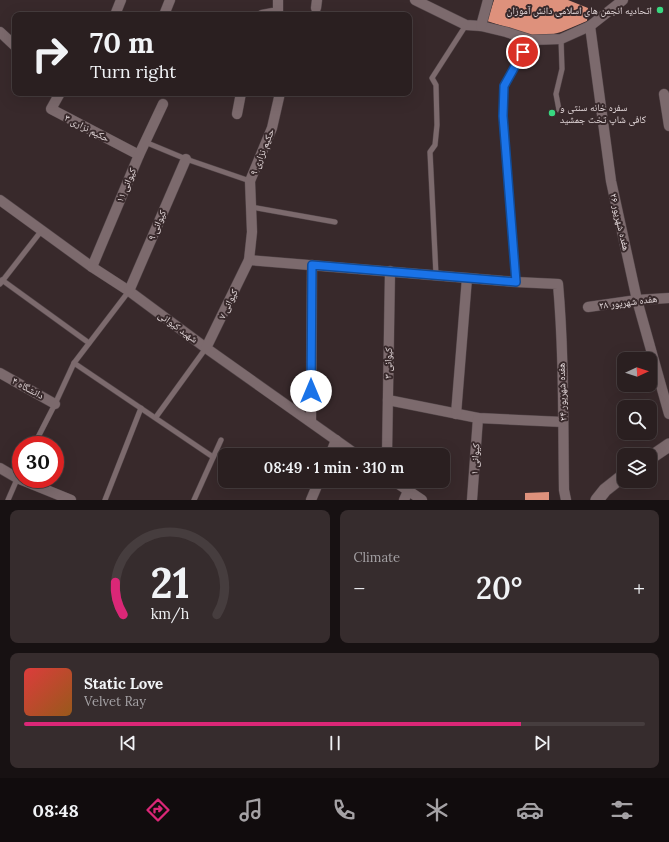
<!DOCTYPE html>
<html lang="en">
<head>
<meta charset="utf-8">
<style>
  :root { --surface:#2a1f20; --page:#362c2d; --text:#f1f3f6; --muted:#a5a2a5; --line:#463d3e; --accent:#db2777 }
  body { margin:0; font-family:Lora,"Noto Naskh Arabic",serif; background:var(--page); color:var(--text); height:100vh; display:flex; flex-direction:column; font-size:15px; white-space:nowrap }
  * { box-sizing:border-box; margin:0 }
  p { font-size:13px; color:var(--muted) }
  .icon { flex:none; width:22px; height:22px; fill:none; stroke:currentColor; stroke-width:2; stroke-linecap:round; stroke-linejoin:round }
  .map { position:relative; height:500px; overflow:hidden }
  .details { display:flex; flex-direction:column; gap:10px; padding:10px; background:#171112; flex:1 }
  .details>* { flex:none }
  .banner { position:absolute; left:12px; top:12px; width:400px; height:84px; border-radius:8px; box-shadow:0 4px 16px #0002,0 0 0 1px var(--line); background:#2a1f20; color:var(--text); overflow:hidden }
  .needle { width:26px; rotate:87deg }
  .fabs { position:absolute; left:617px; top:352px; display:grid; gap:8px }
  .fabs a { display:grid; place-items:center; width:40px; height:40px; border-radius:8px; background:var(--surface); box-shadow:0 4px 16px #0002,0 0 0 1px var(--line); font-size:20px }
  .speed { position:absolute; left:12px; top:436px; display:flex; gap:8px; font-size:20px; font-weight:700; text-align:center }
  .speed>* { display:grid; place-content:center; width:52px; height:52px; border-radius:50%; background:var(--surface); box-shadow:0 4px 16px #0002,0 0 0 1px var(--line); line-height:1 }
  .speed .limit { border:6px solid #d22; background:#fff; color:#111 }
  .pin { position:absolute; display:grid; place-items:center; width:34px; height:34px; color:#fff; margin:-17px; border:2px solid #fff; border-radius:50%; box-shadow:0 1px 4px #0007 }
  .me { position:absolute; width:44px; margin:-22px; rotate:0deg; stroke-linejoin:round; filter:drop-shadow(0 0 3px #0008) }
  .turn { display:flex; align-items:center; gap:14px; height:84px; padding:0 12px; font-size:18px }
  .turn .icon { width:52px; height:52px; stroke-width:2.5 }
  .turn b { display:block; font-size:28px; line-height:34px }
  .big { font-size:30px; font-weight:600; line-height:1.1 }
  .details .widget { flex:1; display:flex; flex-direction:column; justify-content:center; gap:6px; min-width:0; padding:0 14px; border-radius:8px; background:var(--page) }
  .details .dial { align-items:center; gap:0 }
  .dial svg { height:104px; overflow:visible; fill:none; stroke:var(--line); stroke-width:7; stroke-linecap:round; text-anchor:middle }
  .dial text { fill:var(--text); stroke:none }
  .song { display:flex; align-items:center; gap:12px }
  .cover { width:48px; height:48px; border-radius:6px; background:linear-gradient(135deg,hsl(0 70% 55%),hsl(30 70% 35%)) }
  .played { height:4px; border-radius:2px; background:linear-gradient(90deg,var(--accent) 80%,var(--line) 80%) }
  .keys { display:flex; justify-content:space-around; direction:ltr }
  .heat { display:flex; justify-content:space-between; align-items:center; font-size:22px; direction:ltr }
  .details .tiles { flex:1; display:grid; gap:10px; grid-template-columns:1fr 1fr }
  .widget:last-child { grid-column:span 2 }
  .trip { position:absolute; left:218px; top:448px; width:232px; height:40px; border-radius:8px; background:var(--surface); box-shadow:0 4px 16px #0002,0 0 0 1px var(--line); font-weight:600; line-height:40px; text-align:center }
  .tab-bar { display:flex; height:64px; justify-content:space-around; align-items:center; background:#110c0d; color:var(--muted) }
  .tab-bar .icon { width:28px; height:28px }
  .tab-bar .on { color:var(--accent) }
  .tab-bar b { font-size:18px; color:var(--text) }
  .map>svg:first-child { display:block }
  .building { fill:#de917c }
  .lines { fill:none; stroke-linecap:round; stroke-linejoin:round }
  .service-casing { stroke:#524548; stroke-width:6 }
  .minor-casing { stroke:#524548; stroke-width:11 }
  .tertiary-casing { stroke:#524548; stroke-width:14 }
  .service { stroke:#7c6a6d; stroke-width:5 }
  .minor { stroke:#7c6a6d; stroke-width:10 }
  .tertiary { stroke:#7c6a6d; stroke-width:13 }
  .route-casing { stroke:#114b97; stroke-width:10 }
  .route { stroke:#1a73e8; stroke-width:7 }
  .poi-dot { fill:#38d880; stroke:#38292b; stroke-width:1.5 }
  .labels { text-anchor:middle; dominant-baseline:central; stroke-width:4; stroke-linejoin:round; paint-order:stroke }
  .poi-label { font-size:10px; fill:#e4d9db; stroke:#38292b; text-anchor:end }
  .street-label { font-size:10px; fill:#e4d9db; stroke:#38292b }
</style>
</head>
<body>
<div class="map">
<svg width="669" height="500" viewBox="0 0 669 500">
  <rect width="100%" height="100%" fill="#38292b"/>
  <g class="building">
    <polygon points="494,0 568,0 588,8 587,21 561,32 539,38 487,21"/>
    <polygon points="549,492 549,500 525,500 525,493"/>
  </g>
  <g class="lines">
    <g class="service-casing">
      <g id="service">
        <polyline points="559,110 556,94 562,69 561,39"/>
        <polyline points="145,142 186,159 250,181"/>
        <polyline points="251,207 335,222"/>
        <polyline points="436,275 430,152 435,145 437,125 436,85 432,78 466,25"/>
        <polyline points="2,280 89,343"/>
        <polyline points="516,282 503,116 504,86 515,64 531,40"/>
        <polyline points="0,284 42,230"/>
        <polyline points="74,363 213,457"/>
        <polyline points="156,417 206,348"/>
        <polyline points="34,445 55,404 74,363 129,291"/>
        <polyline points="8,500 21,470"/>
        <polyline points="105,500 141,408"/>
        <polyline points="194,500 221,440"/>
      </g>
    </g>
    <g class="minor-casing">
      <g id="minor">
        <polyline points="415,0 466,25 481,26 506,32 531,40 561,39 590,26 623,0"/>
        <polyline points="316,8 317,0"/>
        <polyline points="115,15 121,0"/>
        <polyline points="164,15 170,0"/>
        <polyline points="262,15 278,12 278,0"/>
        <polyline points="481,26 488,0"/>
        <polyline points="590,26 611,181 637,300 669,414"/>
        <polyline points="0,32 15,46"/>
        <polyline points="60,93 51,109 139,155"/>
        <polyline points="664,94 669,126"/>
        <polyline points="237,114 241,93"/>
        <polyline points="0,200 92,267 129,291 206,348 357,455"/>
        <path d="M249 260 516 282 558 284C564 352 563 421 564 490L566 500"/>
        <polyline points="92,267 139,155 163,104"/>
        <polyline points="129,291 186,159"/>
        <polyline points="588,307 637,300 669,298"/>
        <polyline points="206,348 249,260 252,232 250,181 272,128 280,93"/>
        <polyline points="0,373 55,404"/>
        <polyline points="388,400 478,418 563,422"/>
        <polyline points="456,414 467,278"/>
        <polyline points="311,422 312,265"/>
        <polyline points="330,455 336,440"/>
        <polyline points="387,455 390,271"/>
        <polyline points="0,468 17,478 71,500"/>
        <polyline points="394,481 422,500"/>
        <polyline points="311,500 319,481"/>
        <polyline points="404,500 408,491"/>
        <polyline points="472,500 478,418"/>
      </g>
    </g>
    <g class="tertiary-casing">
      <g id="tertiary">
        <polyline points="650,458 669,445"/>
        <polyline points="597,500 605,490 624,475"/>
      </g>
    </g>
    <use href="#service" class="service"/>
    <use href="#minor" class="minor"/>
    <use href="#tertiary" class="tertiary"/>
  </g>
  <g class="lines">
    <g class="route-casing">
      <polyline id="route" points="311,391 312,265 516,282 503,116 504,86 523,52"/>
    </g>
    <use href="#route" class="route"/>
  </g>
  <g class="poi-dot">
    <circle cx="660" cy="10" r="4"/>
    <circle cx="552" cy="113" r="4"/>
  </g>
  <g class="labels">
    <g class="poi-label">
      <text x="652" y="10">اتحادیه انجمن های اسلامی دانش آموزان</text>
      <text x="560" y="107" text-anchor="start">سفره خانه سنتی و<tspan x="560" dy="12">کافی شاپ تخت جمشید</tspan></text>
    </g>
    <g class="street-label">
      <text transform="translate(87 128) rotate(27)">حکیم نزاری ۳</text>
      <text transform="translate(262 152) rotate(-68)">حکیم نزاری ۹</text>
      <text transform="translate(126 185) rotate(-67)">کیوانی ۱۱</text>
      <text transform="translate(620 222) rotate(77)">هفده شهریور ۲۶</text>
      <text transform="translate(157 225) rotate(-67)">کیوانی ۹</text>
      <text transform="translate(628 302) rotate(-7)">هفده شهریور ۲۸</text>
      <text transform="translate(228 304) rotate(-64)">کیوانی ۷</text>
      <text transform="translate(178 327) rotate(36)">شهید کیوانی</text>
      <text transform="translate(388 363) rotate(-89)">کیوانی ۳</text>
      <text transform="translate(28 388) rotate(29)">دانشگاه ۴</text>
      <text transform="translate(562 392) rotate(-92)">هفده شهریور ۲۴</text>
      <text transform="translate(475 459) rotate(-86)">کیوانی ۱</text>
    </g>
  </g>
</svg>
<div class="fabs">
<a><svg class="needle" viewBox="-14 -14 28 28"><path d="M0-13l5 13h-10z" fill="#e53935"/><path d="M0 13l5-13h-10z" fill="#a5a2a5"/></svg></a>
<a><svg class="icon" aria-label="search" viewBox="0 0 24 24"><circle cx="10" cy="10" r="6"/><path d="M15 15l6 6"/></svg></a>
<a><svg class="icon" aria-label="layers" viewBox="0 0 24 24"><path d="M12 4l9 5-9 5-9-5zM3 14l9 5 9-5"/></svg></a>
</div>
<div class="speed"><div class="limit">30</div></div>
<div class="pin" style="left:523px;top:52px;background:#d93025"><svg class="icon" aria-label="arrive" viewBox="0 0 24 24"><path d="M6 21V4h12l-3 4 3 4H6"/></svg></div>
<svg class="me" style="left:311px;top:391px" viewBox="-20 -20 40 40"><circle r="19" fill="#fff"/><path d="M0-13L10 11 0 6-10 11z" fill="#1a73e8"/></svg>
<div class="trip">08:49 · 1 min · 310 m</div>
<div class="banner">
<div class="turn"><svg class="icon" aria-label="right" viewBox="0 0 24 24"><path d="M7 20v-9h11M14 6l5 5-5 5"/></svg><div><b>70 m</b>Turn right</div></div>
</div>
</div>
<section class="details">
<div class="tiles">
<div class="widget dial"><svg viewBox="0 0 100 80">
<path d="M14 69A42 42 0 1 1 86 69"/>
<path d="M14 69A42 42 0 0 1 8 44" stroke="#db2777"/>
<text x="50" y="56" font-size="32" font-weight="700">21</text>
<text x="50" y="72" font-size="11">km/h</text>
</svg></div>
<div class="widget"><p>Climate</p>
<div class="heat"><a>−</a><b class="big">20°</b><a>+</a></div>
</div>
<div class="widget">
<div class="song"><i class="cover"></i><div><b>Static Love</b><p>Velvet Ray</p></div></div>
<div class="played"></div>
<div class="keys"><svg class="icon" aria-label="previous" viewBox="0 0 24 24"><path d="M18 5L8 12l10 7zM5 5v14"/></svg><svg class="icon" aria-label="pause" viewBox="0 0 24 24"><path d="M8 5v14M16 5v14"/></svg><svg class="icon" aria-label="next" viewBox="0 0 24 24"><path d="M6 5l10 7-10 7zM19 5v14"/></svg></div>
</div>
</div>
</section>
<nav class="tab-bar">
<b>08:48</b>
<svg class="icon on" aria-label="directions" viewBox="0 0 24 24"><path d="M12 3l9 9-9 9-9-9zM9 14v-3h6M13 9l2 2-2 2"/></svg>
<svg class="icon" aria-label="music" viewBox="0 0 24 24"><path d="M9 18V5l10-2v13"/><circle cx="6" cy="18" r="3"/><circle cx="16" cy="16" r="3"/></svg>
<svg class="icon" aria-label="phone" viewBox="0 0 24 24"><path d="M5 4h4l2 5-3 2q2 4 5 5l2-3 5 2v4C11 20 4 13 5 4z"/></svg>
<svg class="icon" aria-label="climate" viewBox="0 0 24 24"><path d="M12 3v18M4 7l16 10M4 17L20 7"/></svg>
<svg class="icon" aria-label="car" viewBox="0 0 24 24"><path d="M5 17H2v-5l4-1 3-4h7l3 4 3 1v5h-3M9 17h6M6 11h13"/><circle cx="7" cy="17" r="2"/><circle cx="17" cy="17" r="2"/></svg>
<svg class="icon" aria-label="filters" viewBox="0 0 24 24"><path d="M4 7h16M4 17h16"/><circle cx="9" cy="7" r="2"/><circle cx="15" cy="17" r="2"/></svg>
</nav>
</body>
</html>
